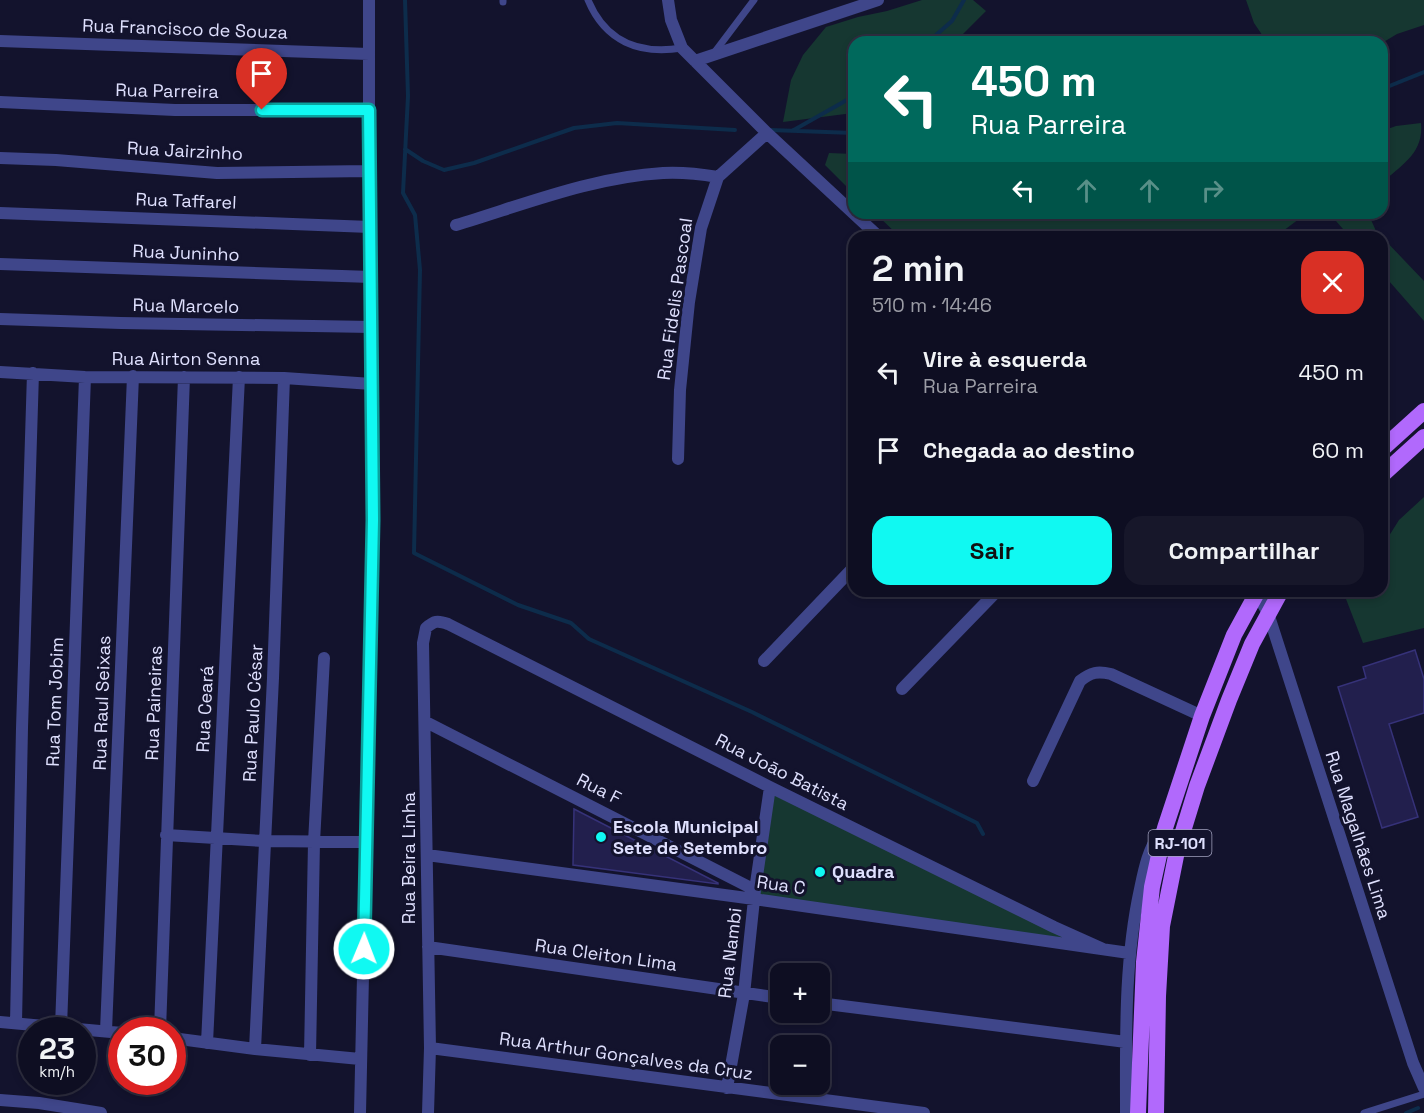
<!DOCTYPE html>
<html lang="pt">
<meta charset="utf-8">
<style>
body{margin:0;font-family:"Space Grotesk",sans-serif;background:#17172a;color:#f1f3f6;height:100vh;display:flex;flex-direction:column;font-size:22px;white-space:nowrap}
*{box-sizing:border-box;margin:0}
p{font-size:20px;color:#9b9ca5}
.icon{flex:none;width:33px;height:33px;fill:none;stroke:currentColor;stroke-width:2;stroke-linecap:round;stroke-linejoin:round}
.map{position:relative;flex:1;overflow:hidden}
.drawer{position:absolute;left:848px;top:231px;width:540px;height:366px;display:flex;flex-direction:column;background:#0e0e22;border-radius:18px;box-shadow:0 3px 9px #0003,0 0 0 2px #2e2e40}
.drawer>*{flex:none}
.top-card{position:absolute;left:848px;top:36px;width:540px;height:183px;border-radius:18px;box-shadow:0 3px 9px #0003,0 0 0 2px #2e2e40;background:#00695c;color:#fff;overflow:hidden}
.controls{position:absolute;left:770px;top:963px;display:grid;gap:12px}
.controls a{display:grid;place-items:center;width:60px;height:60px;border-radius:12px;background:#0e0e22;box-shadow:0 3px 9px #0003,0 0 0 2px #2e2e40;font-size:30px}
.speed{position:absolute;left:18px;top:1017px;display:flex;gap:12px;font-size:30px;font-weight:700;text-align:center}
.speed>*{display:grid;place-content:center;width:78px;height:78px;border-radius:50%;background:#0e0e22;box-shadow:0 3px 9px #0003,0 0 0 2px #2e2e40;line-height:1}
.speed small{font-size:15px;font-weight:400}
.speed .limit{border:9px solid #d22;background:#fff;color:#111}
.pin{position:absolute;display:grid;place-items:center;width:51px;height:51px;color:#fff;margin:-62px -26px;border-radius:50% 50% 50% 0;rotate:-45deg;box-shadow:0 0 6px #0007}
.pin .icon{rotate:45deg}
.me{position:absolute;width:66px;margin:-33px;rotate:1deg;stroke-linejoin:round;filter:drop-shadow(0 0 4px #0008)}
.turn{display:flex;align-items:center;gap:21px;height:126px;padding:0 24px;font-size:27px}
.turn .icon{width:78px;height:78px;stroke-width:2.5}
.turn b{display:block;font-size:42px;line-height:51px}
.lanes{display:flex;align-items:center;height:57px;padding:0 24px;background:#0003;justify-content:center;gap:30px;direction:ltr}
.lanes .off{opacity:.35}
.round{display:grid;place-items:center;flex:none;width:63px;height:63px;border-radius:18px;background:#17172a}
.overview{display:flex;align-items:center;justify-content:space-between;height:102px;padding:0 24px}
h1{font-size:36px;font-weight:800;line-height:45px}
.action{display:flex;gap:12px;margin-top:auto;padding:12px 24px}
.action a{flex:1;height:69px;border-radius:18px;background:#10f9f2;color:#111;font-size:24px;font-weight:800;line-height:69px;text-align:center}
.action a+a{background:#17172a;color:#f1f3f6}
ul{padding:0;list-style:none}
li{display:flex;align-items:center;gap:18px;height:78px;padding:0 24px}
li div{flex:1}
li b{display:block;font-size:22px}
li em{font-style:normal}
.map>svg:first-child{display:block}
.green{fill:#163731}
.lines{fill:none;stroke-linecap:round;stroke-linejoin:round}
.stream{stroke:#0d2c4b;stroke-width:4}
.building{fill:#221f4d;stroke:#363279;stroke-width:1.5}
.service{stroke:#3f468a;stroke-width:7}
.minor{stroke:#3f468a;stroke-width:12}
.primary{stroke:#b169fc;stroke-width:16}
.route-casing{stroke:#0aa29d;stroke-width:15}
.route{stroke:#10f9f2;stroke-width:10}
.poi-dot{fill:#10f9f2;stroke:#13132d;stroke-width:2}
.labels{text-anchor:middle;stroke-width:6;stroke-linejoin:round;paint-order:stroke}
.shield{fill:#13132d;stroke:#a2a2bf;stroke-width:1.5}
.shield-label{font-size:16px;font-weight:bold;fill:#dfe0fe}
.street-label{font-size:18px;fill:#dfe0fe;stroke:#13132d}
.poi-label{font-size:18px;font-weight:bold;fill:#dfe0fe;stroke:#13132d;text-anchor:start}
</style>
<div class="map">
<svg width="1424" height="1113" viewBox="0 0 1424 1113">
<rect width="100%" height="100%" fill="#13132d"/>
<!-- green -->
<path class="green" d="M922,0H973L986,11L955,42H854L853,113L783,122L791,80L803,55L826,27L858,17L887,11Z
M1246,0H1424V25L1397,34L1382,43L1267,42L1254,23Z
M1421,123C1424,154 1401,165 1382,183V131L1396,126Z
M829,153L853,154V193L825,165Z
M875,213H1307L1275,237H900Z
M1329,213H1368L1376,231L1381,237H1350Z
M1382,237L1424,281V321L1382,273Z
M1424,497V628L1363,643L1346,599L1352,591H1382V547L1399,520Z
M772,788L1085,946L758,897Z"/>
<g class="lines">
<!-- stream -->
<path class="stream" d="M405,0L408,96L403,193L415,215L420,270L414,553L518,605L571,623L589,639L752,712L977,823L983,834
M928,42L952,21L964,0
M1382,89L1424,72
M770,130L854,133
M792,131L854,96
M405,149L423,161L444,170L474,163L574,128L617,123L735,130
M1406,1113L1418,1108"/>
</g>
<!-- building -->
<path class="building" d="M1415,650L1424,679V713L1389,724L1418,817L1382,828L1338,687L1366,678L1363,667Z
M574,809L718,883V884L573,865Z"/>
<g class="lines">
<!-- service -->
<path class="service" d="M588,0C605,41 639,55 682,48
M503,2V0
M714,53L754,0
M1364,1113L1424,1094"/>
<!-- minor -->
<path class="minor" d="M668,0L671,20L682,48L767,133L879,237
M0,41L369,54
M695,61L878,0
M0,102L175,110H369
M0,158L56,160L217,173L369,171
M0,213L370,227
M456,225C523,205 592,177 663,173C681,172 700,174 718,177
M0,264L371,277
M0,319L121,323L372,327
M0,372L85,377L284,378L372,384
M678,459L680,390L689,302L701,228L718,177L767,133
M1255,591L1268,613L1413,1063L1424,1088
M764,661L854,567
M902,689L997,591
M426,722L755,890
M1033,781L1080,681C1091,672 1098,671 1111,674L1202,716
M166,835L264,841L367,842
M427,855L754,899L1129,953
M428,947L780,998
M819,1003L1126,1042
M0,1022L122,1033
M16,1023L22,728L33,373
M61,1027L85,377
M160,1030L184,377
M106,1031L133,376
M172,1038L255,1049L360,1059
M207,1043L239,377
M430,1048L924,1113
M255,1049L273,678L284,378
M310,1055L314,842L324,658
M727,1088L744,994L755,890L770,787
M0,1100L39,1103L101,1113
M360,1113L373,520L369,171V0
M428,1113L430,1048L423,643L426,628C434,621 437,620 448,624L770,787L1054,927L1103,949
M1126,1113C1126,1038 1124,962 1140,889C1144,870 1148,849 1160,833"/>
<!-- primary -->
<path class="primary" d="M1382,449L1424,411
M1382,475L1424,437
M1138,1113L1144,962L1152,887L1165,828L1202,716L1234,635L1258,591
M1156,1113L1158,996L1162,926L1177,851L1197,786L1229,700L1252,644L1281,591"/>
</g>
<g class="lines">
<defs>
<path id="route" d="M262,110H369L373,520L364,949"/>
</defs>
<!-- route casing -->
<use href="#route" class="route-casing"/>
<!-- route -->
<use href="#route" class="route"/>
</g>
<!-- markers -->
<g class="poi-dot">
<circle cx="601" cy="837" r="6"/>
<circle cx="820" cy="872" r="6"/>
</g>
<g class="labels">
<!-- shield labels -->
<rect class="shield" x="1148.5" y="830" width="63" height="26" rx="4.5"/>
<g class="shield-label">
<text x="1180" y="849">RJ-101</text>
</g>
<!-- street labels -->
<g class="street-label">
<text transform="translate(185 29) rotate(2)" y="6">Rua Francisco de Souza</text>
<text transform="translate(167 91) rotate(1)" y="6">Rua Parreira</text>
<text transform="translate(185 151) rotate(3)" y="6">Rua Jairzinho</text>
<text transform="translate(186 201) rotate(2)" y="6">Rua Taffarel</text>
<text transform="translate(186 253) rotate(2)" y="6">Rua Juninho</text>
<text transform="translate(675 299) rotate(-82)" y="6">Rua Fidelis Pascoal</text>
<text transform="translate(186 306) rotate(1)" y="6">Rua Marcelo</text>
<text x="186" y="365">Rua Airton Senna</text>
<text transform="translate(55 702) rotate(-88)" y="6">Rua Tom Jobim</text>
<text transform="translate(102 703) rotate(-88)" y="6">Rua Raul Seixas</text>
<text transform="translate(154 703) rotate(-88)" y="6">Rua Paineiras</text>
<text transform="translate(205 709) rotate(-87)" y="6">Rua Ceará</text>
<text transform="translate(253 713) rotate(-87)" y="6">Rua Paulo César</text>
<text transform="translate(782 772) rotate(27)" y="6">Rua Joāo Batista</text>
<text transform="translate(599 789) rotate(27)" y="6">Rua F</text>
<text transform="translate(1358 835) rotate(72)" y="6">Rua Magalhães Lima</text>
<text transform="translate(409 858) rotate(-90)" y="6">Rua Beira Linha</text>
<text transform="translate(781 885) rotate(8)" y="6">Rua C</text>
<text transform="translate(730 953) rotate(-83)" y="6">Rua Nambi</text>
<text transform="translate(606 955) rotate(8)" y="6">Rua Cleiton Lima</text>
<text transform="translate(626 1056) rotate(8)" y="6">Rua Arthur Gonçalves da Cruz</text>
</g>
<!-- poi labels -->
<g class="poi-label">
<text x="613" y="833">Escola Municipal<tspan x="613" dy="21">Sete de Setembro</tspan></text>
<text x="832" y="878">Quadra</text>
</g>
</g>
</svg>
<div class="controls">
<a>+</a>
<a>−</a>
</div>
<div class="speed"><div>23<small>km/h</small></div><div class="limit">30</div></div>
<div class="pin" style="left:262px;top:110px;background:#d93025"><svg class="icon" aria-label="arrive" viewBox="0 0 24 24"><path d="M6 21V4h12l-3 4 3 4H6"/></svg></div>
<svg class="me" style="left:364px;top:949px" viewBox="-20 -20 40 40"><circle r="17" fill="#10f9f2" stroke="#fff" stroke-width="3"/><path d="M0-11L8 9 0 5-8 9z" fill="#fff"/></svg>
<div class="top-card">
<div class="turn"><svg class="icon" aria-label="left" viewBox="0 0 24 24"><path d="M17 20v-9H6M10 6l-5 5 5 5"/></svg><div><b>450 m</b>Rua Parreira</div></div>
<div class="lanes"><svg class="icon" aria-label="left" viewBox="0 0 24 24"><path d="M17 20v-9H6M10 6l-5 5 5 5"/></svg><svg class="icon off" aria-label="ahead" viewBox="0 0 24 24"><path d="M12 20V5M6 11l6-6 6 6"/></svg><svg class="icon off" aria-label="ahead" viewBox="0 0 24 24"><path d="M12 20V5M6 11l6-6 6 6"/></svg><svg class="icon off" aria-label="right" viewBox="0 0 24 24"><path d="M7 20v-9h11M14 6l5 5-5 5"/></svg></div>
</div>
<section class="drawer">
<div class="overview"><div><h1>2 min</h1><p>510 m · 14:46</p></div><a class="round" style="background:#d93025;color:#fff"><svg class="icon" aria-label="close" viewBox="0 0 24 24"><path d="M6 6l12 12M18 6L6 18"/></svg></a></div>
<ul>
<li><svg class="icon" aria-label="left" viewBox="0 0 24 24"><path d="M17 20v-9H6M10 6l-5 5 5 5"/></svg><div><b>Vire à esquerda</b><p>Rua Parreira</p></div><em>450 m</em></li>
<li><svg class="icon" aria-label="arrive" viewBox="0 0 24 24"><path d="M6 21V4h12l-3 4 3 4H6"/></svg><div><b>Chegada ao destino</b></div><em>60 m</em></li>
</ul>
<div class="action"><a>Sair</a><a>Compartilhar</a></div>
</section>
</div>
